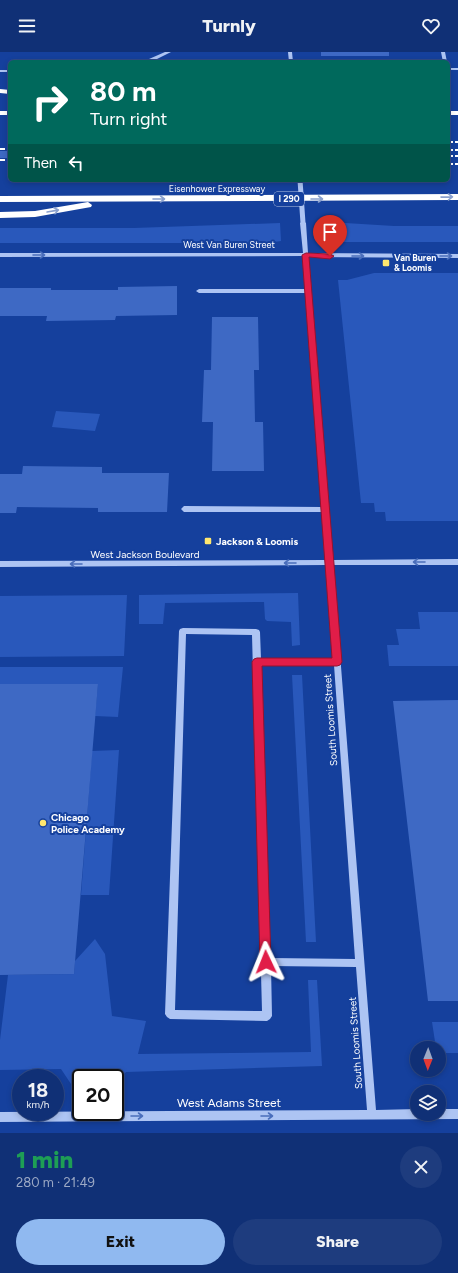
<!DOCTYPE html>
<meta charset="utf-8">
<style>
body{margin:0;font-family:Figtree,sans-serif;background:#1e3c7e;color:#f1f3f6;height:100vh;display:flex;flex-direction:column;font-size:15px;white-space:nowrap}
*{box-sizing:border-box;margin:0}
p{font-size:13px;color:#9ca9c5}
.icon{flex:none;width:22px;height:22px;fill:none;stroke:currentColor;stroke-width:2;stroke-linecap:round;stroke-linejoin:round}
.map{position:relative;height:1081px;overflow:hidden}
.panel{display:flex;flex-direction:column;background:#103076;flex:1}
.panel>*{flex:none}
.hud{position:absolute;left:8px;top:8px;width:442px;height:122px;border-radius:6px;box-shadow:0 2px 6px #0003,0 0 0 1px #304b88;background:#00695c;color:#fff;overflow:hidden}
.needle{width:26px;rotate:181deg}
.tools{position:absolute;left:410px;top:989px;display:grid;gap:8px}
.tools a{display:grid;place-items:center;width:36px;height:36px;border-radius:50%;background:#103076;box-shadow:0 2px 6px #0003,0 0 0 1px #304b88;font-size:20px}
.speed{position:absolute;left:12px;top:1017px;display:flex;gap:8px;font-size:20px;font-weight:700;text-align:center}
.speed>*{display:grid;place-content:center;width:52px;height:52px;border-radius:50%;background:#103076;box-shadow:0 2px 6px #0003,0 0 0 1px #304b88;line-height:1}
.speed small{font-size:10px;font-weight:400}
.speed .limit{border:2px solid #111;border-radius:6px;background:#fff;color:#111}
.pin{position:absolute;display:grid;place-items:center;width:34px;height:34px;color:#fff;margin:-41px -17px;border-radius:50% 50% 50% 0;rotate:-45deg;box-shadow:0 0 4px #0007}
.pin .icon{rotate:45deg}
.me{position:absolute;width:44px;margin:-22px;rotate:358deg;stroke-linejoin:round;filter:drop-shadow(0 0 3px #0008)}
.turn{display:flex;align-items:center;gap:14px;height:84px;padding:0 16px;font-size:18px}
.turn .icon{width:52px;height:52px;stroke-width:2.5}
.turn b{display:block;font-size:28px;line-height:34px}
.then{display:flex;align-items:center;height:38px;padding:0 16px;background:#0003;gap:8px;font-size:15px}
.round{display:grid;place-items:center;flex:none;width:42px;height:42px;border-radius:21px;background:#1e3c7e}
.headline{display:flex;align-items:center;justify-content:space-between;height:68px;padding:0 16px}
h1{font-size:24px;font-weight:800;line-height:30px;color:#1e9e55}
.cta{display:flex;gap:8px;margin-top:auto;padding:8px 16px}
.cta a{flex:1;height:46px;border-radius:24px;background:#90b9f0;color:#111;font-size:16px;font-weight:800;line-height:46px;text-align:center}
.cta a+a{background:#1e3c7e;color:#f1f3f6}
header{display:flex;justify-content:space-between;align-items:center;height:52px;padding:0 16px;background:#103076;font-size:18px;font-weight:800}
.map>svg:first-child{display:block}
.green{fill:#2958bb}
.building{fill:#3e69c4}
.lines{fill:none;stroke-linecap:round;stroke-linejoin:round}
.minor{fill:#adc4f3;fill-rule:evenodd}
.highway{fill:#fff;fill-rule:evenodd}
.rail{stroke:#fff;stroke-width:2;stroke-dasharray:5 2;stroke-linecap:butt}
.minor-bridge{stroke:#adc4f3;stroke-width:5}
.oneway{stroke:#8aa0ce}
.oneway2{stroke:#4a6ebb}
.route{fill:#e11d48;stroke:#92132f}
.poi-dot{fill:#ffe76f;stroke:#15409d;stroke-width:1.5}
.labels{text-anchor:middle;stroke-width:4;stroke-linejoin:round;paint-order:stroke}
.far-street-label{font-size:9px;fill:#fff;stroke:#15409d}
.shield{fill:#15409d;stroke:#b9c6e2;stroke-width:1}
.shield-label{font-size:9px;font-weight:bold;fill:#fff}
.far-poi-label{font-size:9px;font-weight:bold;fill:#fff;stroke:#15409d;text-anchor:start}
.poi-label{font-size:10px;font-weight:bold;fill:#fff;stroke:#15409d;text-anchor:start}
.street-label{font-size:10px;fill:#fff;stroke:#15409d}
.near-street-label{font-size:12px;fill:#fff;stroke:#15409d}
</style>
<header><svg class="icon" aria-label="menu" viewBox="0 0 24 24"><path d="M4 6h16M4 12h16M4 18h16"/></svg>Turnly<svg class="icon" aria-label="heart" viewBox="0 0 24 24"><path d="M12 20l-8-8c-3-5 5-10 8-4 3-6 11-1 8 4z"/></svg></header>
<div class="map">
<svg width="458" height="1081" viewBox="0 0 458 1081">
<rect width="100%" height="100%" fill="#15409d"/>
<!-- green -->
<path class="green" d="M329,170L394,174H458V190H340L331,188Z
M280,171L281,189L268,191H0V176H134Z
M374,221H458V469H386L385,460H375L374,451H361L338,228H347Z
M56,359L100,362L95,379L52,375Z
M298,541L300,593L292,594L291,570L267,569L265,567L264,550L165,551L163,572H139V543Z
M127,543L124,604L0,605V544Z
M418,560H458V614H389L387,593H399L396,577H420Z
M0,615H123L118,665L95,664L98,632H0Z
M292,623H302L316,890H306Z
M119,698L109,843H81L92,699Z
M95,887L105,902L112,964L146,969L138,1002L311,1000L308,928H317L322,1014L126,1020L115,1033V1026H81V1044H79L61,1017L0,1018V988L8,923L74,922L75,909Z
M432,970H458V1001H439V996H436Z"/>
<!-- building -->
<path class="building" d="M321,0H389V4H321Z
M0,99H10V106H0Z
M177,234V263L116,264L115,268L46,269L47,264H0V236H51V238H118V235Z
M212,265H258L259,318H254L255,370H263L264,419H212L213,370H202L204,318H211Z
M23,414L102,415V421H169L167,460H98V456L17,455L16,461H0V422H22Z
M0,632H98L74,922L0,923Z
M458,648V949H428L393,649Z"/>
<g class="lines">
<!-- minor -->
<path class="minor" d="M165,0H171L153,9V10H149V7Z
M288,0H292L293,10H289Z
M441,0H445L447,10H443Z
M448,16H458V18H448Z
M0,18H10V20H0Z
M303,169L306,171L308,201L458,202V206L308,205L332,508L458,507V513H333L376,1058L417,1057V1062H439V1057H458V1067L0,1070V1060L367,1058L356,915L271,914L272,964L270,967L267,969L170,967L167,965L165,962L179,579L180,577L183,576L256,577L259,578L260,580L261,607H333L326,513L0,515V509L326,508L322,460H184L181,457L184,454L322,455L306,241H199L196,239L199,237H305L303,204L0,205V201H303L300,171ZM186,582L252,583L262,959L175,958ZM261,613H334L355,907L270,906Z"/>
<!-- highway -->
<path class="highway" d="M0,37L10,38V42L0,41Z
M0,59H10V63H0Z
M448,59H458V63H448Z
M458,142V148L0,150V144Z
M88,150L92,153L91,155L35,165L0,166V160L35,159Z"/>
<!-- rail -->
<path class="rail" d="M448,90H458
M0,97H10
M448,98H458
M448,104H458
M0,108H10
M448,112H458"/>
<!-- minor-bridge -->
<path class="minor-bridge" d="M300,128L303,171"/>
</g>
<!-- one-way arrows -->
<defs><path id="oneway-shaft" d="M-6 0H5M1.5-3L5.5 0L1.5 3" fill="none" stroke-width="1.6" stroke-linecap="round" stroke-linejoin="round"/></defs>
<g class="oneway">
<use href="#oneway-shaft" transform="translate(447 145) rotate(-1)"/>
<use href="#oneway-shaft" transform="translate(159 147)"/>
<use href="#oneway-shaft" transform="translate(317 147)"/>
<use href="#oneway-shaft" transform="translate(53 159) rotate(-10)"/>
</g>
<g class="oneway2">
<use href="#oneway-shaft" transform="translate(39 203)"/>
<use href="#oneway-shaft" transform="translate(358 204)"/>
<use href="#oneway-shaft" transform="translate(446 204)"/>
<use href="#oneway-shaft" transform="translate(419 510) rotate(180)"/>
<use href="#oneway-shaft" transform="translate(290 511) rotate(180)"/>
<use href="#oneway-shaft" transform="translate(76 512) rotate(180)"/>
<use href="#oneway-shaft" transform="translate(137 1064)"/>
<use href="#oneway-shaft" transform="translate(267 1064)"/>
</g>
<!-- route -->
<path class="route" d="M306,201L330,202L334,204L330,207L309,205L342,610L340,613L337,614H262L271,910L270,914L266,915L262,914L260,910L252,610L254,607L257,606H332L302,203Z"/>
<!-- markers -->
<g class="poi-dot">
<rect x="382" y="207" width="8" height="8" rx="2"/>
<rect x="204" y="485" width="8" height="8" rx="2"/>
<circle cx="43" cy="771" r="4"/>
</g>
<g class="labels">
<!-- far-street labels -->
<g class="far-street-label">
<text x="217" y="140">Eisenhower Expressway</text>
<text x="229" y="196">West Van Buren Street</text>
</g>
<!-- shield labels -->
<rect class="shield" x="274" y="140" width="30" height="14" rx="3"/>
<g class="shield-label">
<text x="289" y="150">I 290</text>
</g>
<!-- far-poi labels -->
<g class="far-poi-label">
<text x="394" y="209">Van Buren<tspan x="394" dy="10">&amp; Loomis</tspan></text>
</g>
<!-- poi labels -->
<g class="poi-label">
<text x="216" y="493">Jackson &amp; Loomis</text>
<text x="51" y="769">Chicago<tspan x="51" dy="12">Police Academy</tspan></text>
</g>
<!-- street labels -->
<g class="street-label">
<text x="145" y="506">West Jackson Boulevard</text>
<text transform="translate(330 668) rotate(-94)" y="4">South Loomis Street</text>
<text transform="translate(355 991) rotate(-94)" y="4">South Loomis Street</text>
</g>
<!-- near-street labels -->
<g class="near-street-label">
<text x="229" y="1055">West Adams Street</text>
</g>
</g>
</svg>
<div class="tools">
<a><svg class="needle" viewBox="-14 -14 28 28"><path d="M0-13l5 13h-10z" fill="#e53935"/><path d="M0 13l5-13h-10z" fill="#9ca9c5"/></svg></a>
<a><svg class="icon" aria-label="layers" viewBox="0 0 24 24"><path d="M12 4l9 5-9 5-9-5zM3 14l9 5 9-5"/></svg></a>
</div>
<div class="speed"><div>18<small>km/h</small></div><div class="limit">20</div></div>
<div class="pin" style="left:330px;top:204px;background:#d93025"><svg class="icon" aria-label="arrive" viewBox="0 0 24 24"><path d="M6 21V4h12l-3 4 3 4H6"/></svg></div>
<svg class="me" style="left:266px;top:910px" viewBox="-20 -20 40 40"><path d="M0-17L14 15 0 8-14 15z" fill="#e11d48" stroke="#fff" stroke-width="4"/></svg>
<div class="hud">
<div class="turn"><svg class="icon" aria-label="right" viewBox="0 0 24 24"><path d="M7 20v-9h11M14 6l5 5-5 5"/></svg><div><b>80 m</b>Turn right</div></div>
<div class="then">Then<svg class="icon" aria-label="left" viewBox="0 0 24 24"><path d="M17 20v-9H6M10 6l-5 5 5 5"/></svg></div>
</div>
</div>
<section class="panel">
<div class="headline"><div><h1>1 min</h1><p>280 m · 21:49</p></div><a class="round"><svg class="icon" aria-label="close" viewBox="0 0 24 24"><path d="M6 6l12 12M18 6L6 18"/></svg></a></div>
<div class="cta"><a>Exit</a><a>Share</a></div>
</section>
